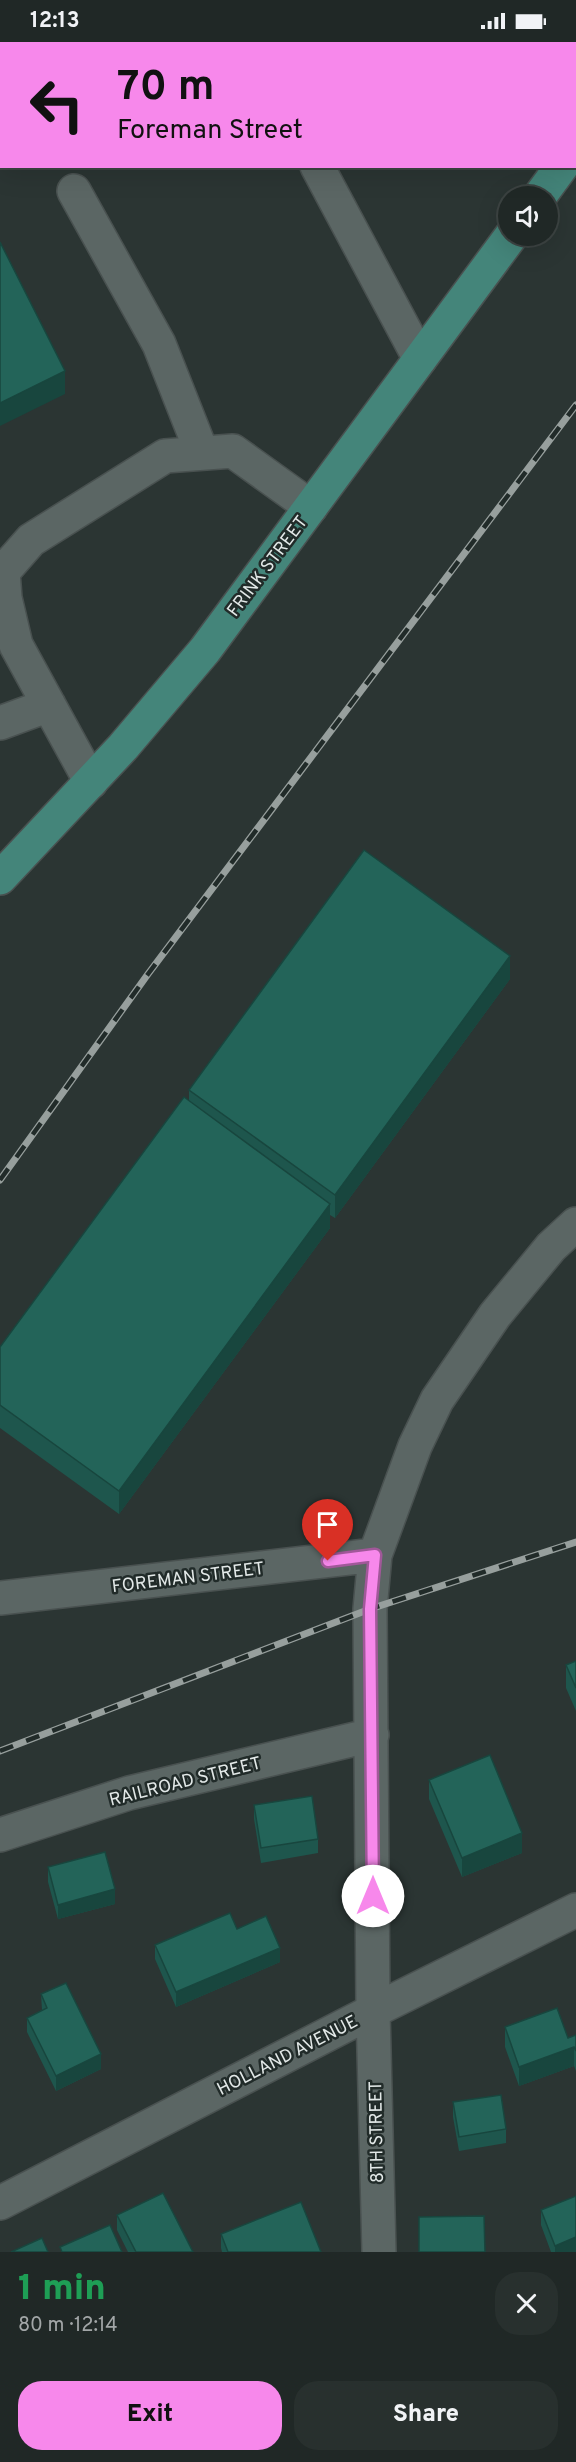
<!DOCTYPE html>
<meta charset="utf-8">
<style>
body{margin:0;font-family:Overpass,sans-serif;background:#28302e;color:#f1f3f6;height:100vh;display:flex;flex-direction:column;font-size:22px;white-space:nowrap}
*{box-sizing:border-box;margin:0}
p{font-size:20px;color:#a2a6a7}
.icon{flex:none;width:33px;height:33px;fill:none;stroke:currentColor;stroke-width:2;stroke-linecap:round;stroke-linejoin:round}
.map{position:relative;height:2210px;overflow:hidden}
.sheet{display:flex;flex-direction:column;background:#202826;flex:1}
.sheet>*{flex:none}
.top-card{position:absolute;left:0px;top:0px;width:576px;height:126px;box-shadow:0 6px 24px #0002,0 0 0 2px #3d4443;background:#f788eb;color:#111;overflow:hidden}
.buttons{position:absolute;left:498px;top:144px;display:grid;gap:12px}
.buttons a{display:grid;place-items:center;width:60px;height:60px;border-radius:50%;background:#202826;box-shadow:0 6px 24px #0002,0 0 0 2px #3d4443;font-size:30px}
.pin{position:absolute;display:grid;place-items:center;width:51px;height:51px;color:#fff;margin:-62px -26px;border-radius:50% 50% 50% 0;rotate:-45deg;box-shadow:0 0 6px #0007}
.pin .icon{rotate:45deg}
.me{position:absolute;width:66px;margin:-33px;rotate:0deg;stroke-linejoin:round;filter:drop-shadow(0 0 4px #0008)}
.turn{display:flex;align-items:center;gap:21px;height:126px;padding:0 18px;font-size:27px}
.turn .icon{width:78px;height:78px;stroke-width:2.5}
.turn b{display:block;font-size:42px;line-height:51px}
.round{display:grid;place-items:center;flex:none;width:63px;height:63px;border-radius:24px;background:#28302e}
.headline{display:flex;align-items:center;justify-content:space-between;height:102px;padding:0 18px}
h1{font-size:36px;font-weight:800;line-height:45px;color:#1e9e55}
.primary-button{display:flex;gap:12px;margin-top:auto;padding:12px 18px}
.primary-button a{flex:1;height:69px;border-radius:24px;background:#f788eb;color:#111;font-size:24px;font-weight:800;line-height:69px;text-align:center}
.primary-button a+a{background:#28302e;color:#f1f3f6}
.status{display:flex;justify-content:space-between;align-items:center;height:42px;padding:0 30px;background:#202826;direction:ltr}
.status svg{height:16px;fill:currentColor}
.map>svg:first-child{display:block}
.lines{fill:none;stroke-linecap:round;stroke-linejoin:round}
.minor-casing{stroke:#495150;stroke-width:36}
.major-casing{stroke:#495150;stroke-width:36}
.minor{stroke:#5b6664;stroke-width:33}
.major{stroke:#44857a;stroke-width:33}
.rail-casing{stroke:#979f9d;stroke-width:7}
.rail{stroke:#212b29;stroke-width:4.5;stroke-dasharray:14;stroke-linecap:butt}
.wall{fill:#1e564d}
.shaded-wall{fill:#18463e}
.building{fill:#236459;stroke:#18463e;stroke-width:1.5}
.route-casing{stroke:#a15899;stroke-width:15}
.route{stroke:#f788eb;stroke-width:10}
.labels{text-anchor:middle;stroke-width:5;stroke-linejoin:round;paint-order:stroke}
.street-label{font-size:18px;fill:#e3e9e8;stroke:#212b29}
</style>
<div class="status"><b>12:13</b><svg viewBox="0 0 49 12"><path d="M0 12V9h3v3zM5 12V6h3v6zM10 12V3h3v9zM15 12V0h3v12zM26 1h20v11H26zM47 4h2v5h-2z"/></svg></div>
<div class="map">
<svg width="576" height="2210" viewBox="0 0 576 2210">
<rect width="100%" height="100%" fill="#2b3533"/>
<g class="lines">
<defs>
<path id="minor" d="M248,0L249,2
M490,0L491,2
M317,124L420,317
M74,149L159,302L202,411
M0,681L49,663
M91,740L16,603L5,556L3,530L31,498L165,414L233,409L311,465
M0,1556L375,1513
M0,1793L129,1751L372,1693
M0,2161L373,1969L576,1868
M379,2210L373,1969L370,1567L375,1513L415,1404L437,1358L495,1273L551,1205L576,1182"/>
<path id="major" d="M540,154L562,124
M0,836L123,705L205,608L511,194"/>
</defs>
<!-- minor casing -->
<use href="#minor" class="minor-casing"/>
<!-- major casing -->
<use href="#major" class="major-casing"/>
<!-- minor -->
<use href="#minor" class="minor"/>
<!-- major -->
<use href="#major" class="major"/>
<defs>
<path id="rail" d="M0,1138L148,932L576,363
M0,1709L370,1567L576,1500"/>
</defs>
<!-- rail casing -->
<use href="#rail" class="rail-casing"/>
<!-- rail -->
<use href="#rail" class="rail"/>
</g>
<!-- wall -->
<path class="wall" d="M510,937L335,1176L330,1173V1186L119,1472L0,1386V1305L189,1059V1048Z
M576,1619V1669L566,1646V1623Z
M429,1738L522,1811L462,1835L429,1757Z
M254,1763L318,1797V1811L261,1821L254,1777Z
M48,1825L115,1862L58,1877L48,1840Z
M237,1887L280,1920L176,1965L155,1917V1903Z
M41,1952L101,2027L56,2049L27,1990V1976L42,1968Z
M505,1985L568,1996L576,1993V2029L574,2024L519,2044L505,2005Z
M453,2060L506,2087V2101L459,2109L453,2075Z
M541,2168L576,2210H551L541,2183Z
M117,2173L193,2210H128L117,2188Z
M221,2192L321,2210H222L221,2206Z"/>
<!-- shaded-wall -->
<path class="shaded-wall" d="M65,329V352L0,384V361Z
M510,914V937L335,1176V1153Z
M330,1162V1186L119,1472V1449Z
M522,1791V1811L462,1835V1816Z
M115,1847V1862L58,1877V1863Z
M280,1906V1920L176,1965V1950Z
M574,2005V2024L519,2044V2025Z
M101,2012V2027L56,2049V2034Z
M576,2195V2210H555V2204Z"/>
<!-- building -->
<path class="building" d="M0,200L65,329L0,361Z
M364,808L510,914L335,1153L189,1048Z
M184,1055L330,1162L119,1449L0,1363V1305Z
M576,1619V1646L566,1623Z
M490,1713L522,1791L462,1816L429,1738Z
M312,1754L318,1797L261,1806L254,1763Z
M105,1810L115,1847L58,1863L48,1825Z
M230,1871L237,1887L266,1874L280,1906L176,1950L155,1903Z
M66,1941L101,2012L56,2034L27,1976L47,1966L41,1952Z
M557,1966L568,1996L576,1993V2009L574,2005L519,2025L505,1985Z
M501,2053L506,2087L459,2095L453,2060Z
M163,2151L193,2210H136L117,2173Z
M576,2154V2195L555,2204L541,2168Z
M301,2160L321,2210H228L221,2192Z
M484,2174L485,2210H419V2175Z
M110,2183L122,2210H62L60,2205Z
M42,2196L48,2210H11Z"/>
<g class="lines">
<defs>
<path id="route" d="M328,1519L375,1513L370,1567L373,1854"/>
</defs>
<!-- route casing -->
<use href="#route" class="route-casing"/>
<!-- route -->
<use href="#route" class="route"/>
</g>
<g class="labels">
<!-- street labels -->
<g class="street-label">
<text transform="translate(267 524) rotate(-53)" y="6">FRINK STREET</text>
<text transform="translate(188 1535) rotate(-7)" y="6">FOREMAN STREET</text>
<text transform="translate(185 1739) rotate(-14)" y="6">RAILROAD STREET</text>
<text transform="translate(287 2013) rotate(-27)" y="6">HOLLAND AVENUE</text>
<text transform="translate(376 2090) rotate(-91)" y="6">8TH STREET</text>
</g>
</g>
</svg>
<div class="buttons">
<a><svg class="icon" aria-label="sound" viewBox="0 0 24 24"><path d="M4 9h4l5-4v14l-5-4H4zM17 9q2 3 0 6"/></svg></a>
</div>
<div class="pin" style="left:328px;top:1519px;background:#d93025"><svg class="icon" aria-label="arrive" viewBox="0 0 24 24"><path d="M6 21V4h12l-3 4 3 4H6"/></svg></div>
<svg class="me" style="left:373px;top:1854px" viewBox="-20 -20 40 40"><circle r="19" fill="#fff"/><path d="M0-13L10 11 0 6-10 11z" fill="#f788eb"/></svg>
<div class="top-card">
<div class="turn"><svg class="icon" aria-label="left" viewBox="0 0 24 24"><path d="M17 20v-9H6M10 6l-5 5 5 5"/></svg><div><b>70 m</b>Foreman Street</div></div>
</div>
</div>
<section class="sheet">
<div class="headline"><div><h1>1 min</h1><p>80 m · 12:14</p></div><a class="round"><svg class="icon" aria-label="close" viewBox="0 0 24 24"><path d="M6 6l12 12M18 6L6 18"/></svg></a></div>
<div class="primary-button"><a>Exit</a><a>Share</a></div>
</section>
